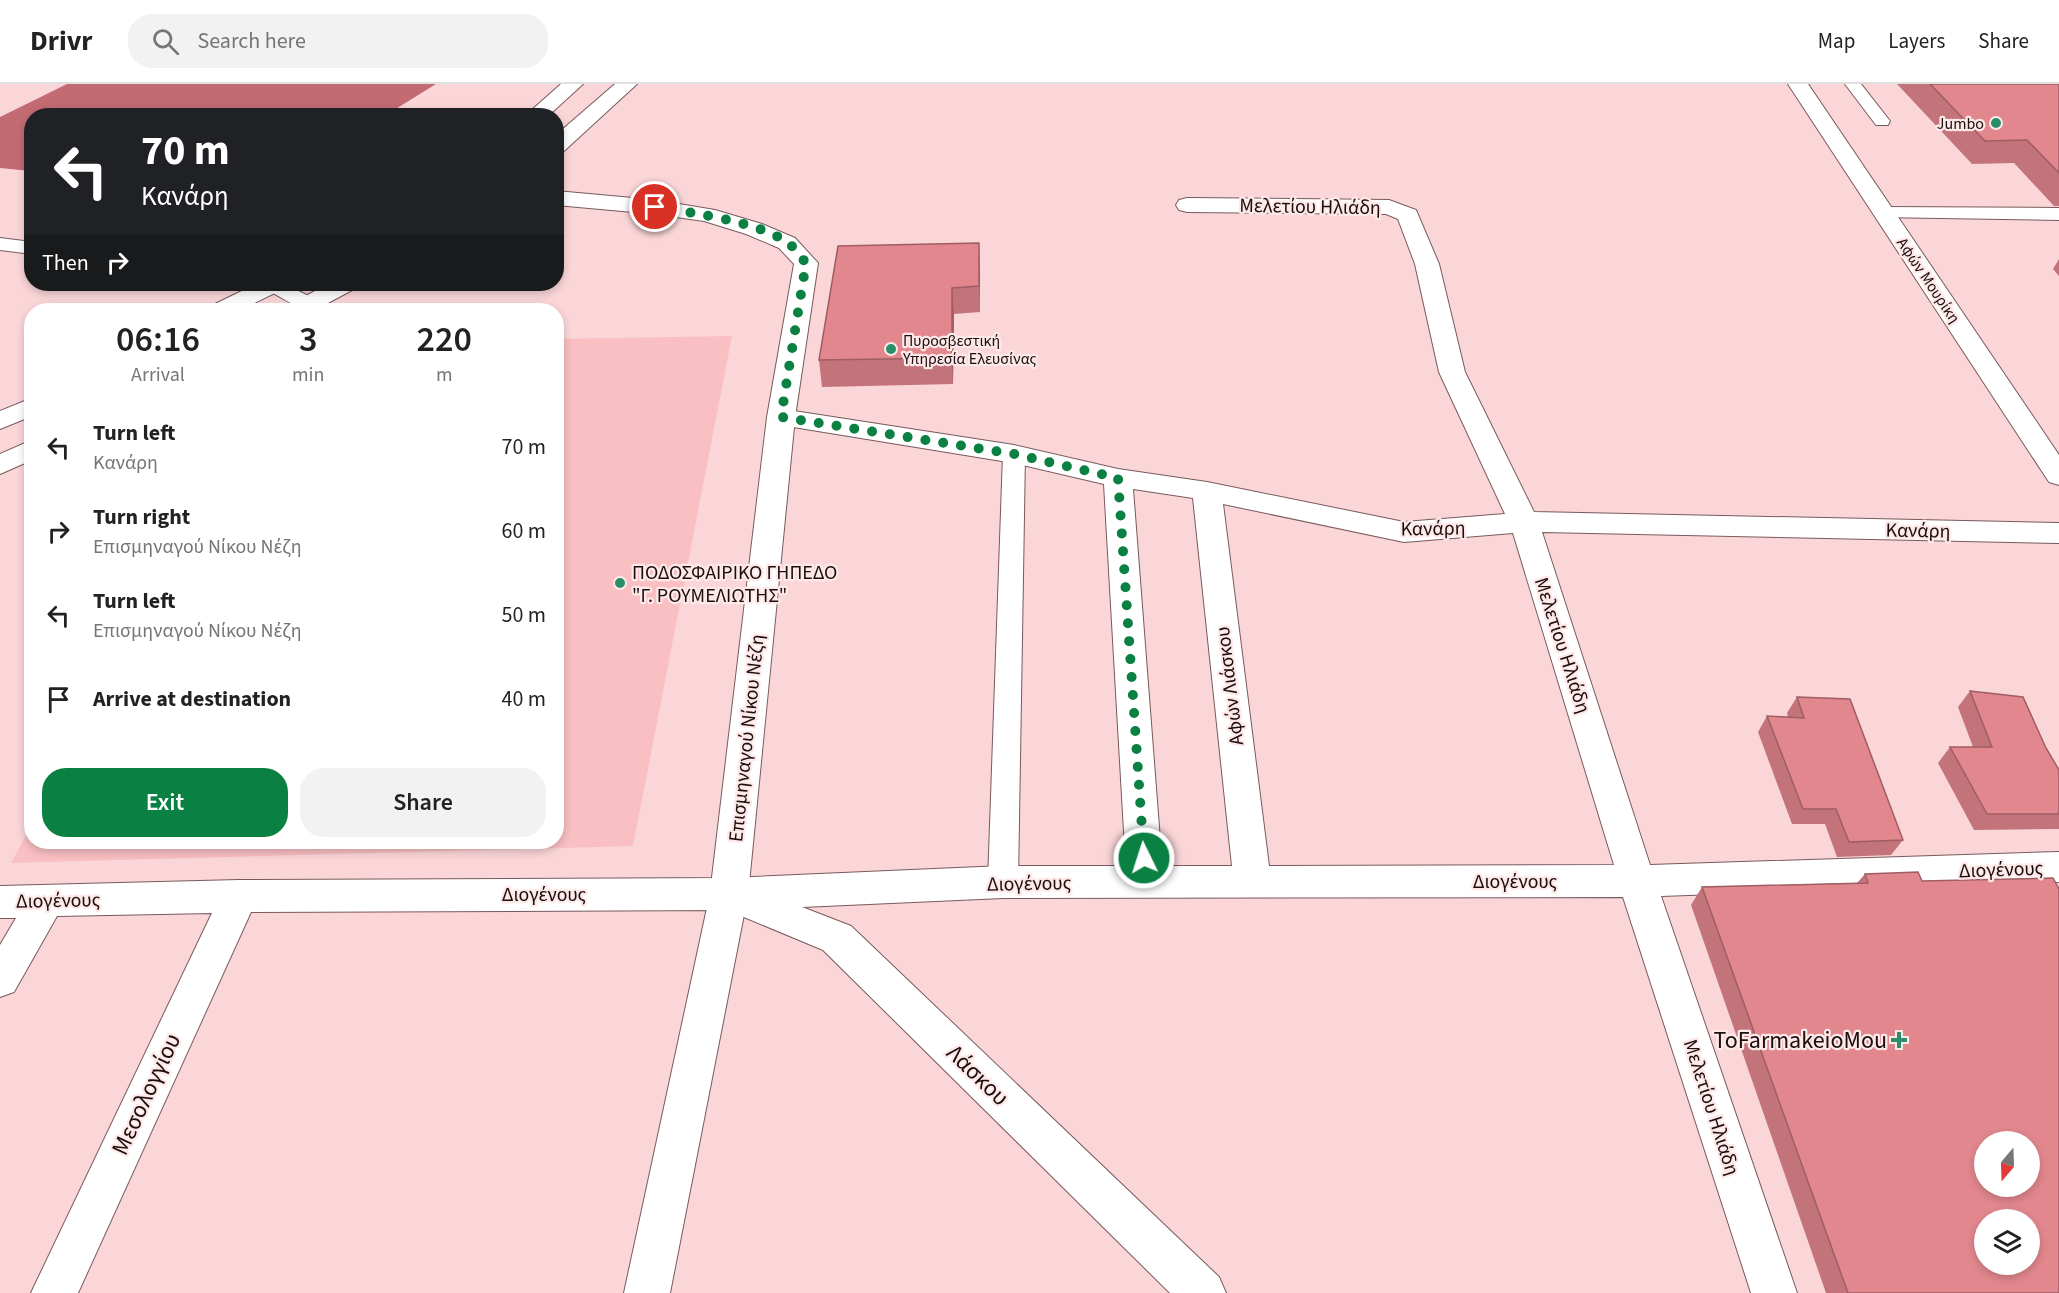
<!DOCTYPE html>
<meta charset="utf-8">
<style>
body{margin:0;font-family:"Source Sans 3",sans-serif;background:#f2f2f2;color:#222;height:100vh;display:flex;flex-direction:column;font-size:22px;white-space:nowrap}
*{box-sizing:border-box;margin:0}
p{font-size:20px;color:#767676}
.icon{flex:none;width:33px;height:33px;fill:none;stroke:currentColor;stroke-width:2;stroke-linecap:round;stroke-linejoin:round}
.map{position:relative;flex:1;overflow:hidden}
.sheet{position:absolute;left:24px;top:219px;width:540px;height:546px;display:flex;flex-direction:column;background:#fff;border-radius:24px;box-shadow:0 3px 9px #0003}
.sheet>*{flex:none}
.hud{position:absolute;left:24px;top:24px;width:540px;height:183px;border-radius:24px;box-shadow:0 3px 9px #0003;background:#202124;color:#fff;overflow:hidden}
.needle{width:39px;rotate:199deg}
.buttons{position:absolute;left:1974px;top:1047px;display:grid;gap:12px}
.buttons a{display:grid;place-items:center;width:66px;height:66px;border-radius:50%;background:#fff;box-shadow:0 3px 9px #0003;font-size:30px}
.pin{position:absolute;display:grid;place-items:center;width:51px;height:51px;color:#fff;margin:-26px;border:3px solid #fff;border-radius:50%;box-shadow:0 2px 6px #0007}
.me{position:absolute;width:66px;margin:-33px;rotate:356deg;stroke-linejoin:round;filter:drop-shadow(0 0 4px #0008)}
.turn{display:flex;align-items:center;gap:21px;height:126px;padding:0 18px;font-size:27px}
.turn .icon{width:78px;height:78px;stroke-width:2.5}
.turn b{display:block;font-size:42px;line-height:51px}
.then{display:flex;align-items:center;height:57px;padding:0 18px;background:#0003;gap:12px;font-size:22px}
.eta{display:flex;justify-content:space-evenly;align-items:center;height:102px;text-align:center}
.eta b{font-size:36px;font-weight:600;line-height:42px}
.cta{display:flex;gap:12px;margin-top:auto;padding:12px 18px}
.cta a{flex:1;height:69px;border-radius:24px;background:#0b8043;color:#fff;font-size:24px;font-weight:600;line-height:69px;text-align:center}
.cta a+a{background:#f2f2f2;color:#222}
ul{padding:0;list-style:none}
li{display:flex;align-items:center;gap:18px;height:84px;padding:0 18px}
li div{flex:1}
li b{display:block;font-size:22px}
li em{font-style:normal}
header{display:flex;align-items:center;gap:36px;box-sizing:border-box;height:84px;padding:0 30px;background:#fff;border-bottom:2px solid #e0e0e0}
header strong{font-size:28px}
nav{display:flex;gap:33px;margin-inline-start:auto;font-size:21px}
.search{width:420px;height:54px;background:#f2f2f2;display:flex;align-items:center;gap:15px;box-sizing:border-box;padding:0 21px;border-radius:24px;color:#767676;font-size:22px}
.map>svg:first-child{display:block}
.green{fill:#f9bfc2}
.water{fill:#c36b73}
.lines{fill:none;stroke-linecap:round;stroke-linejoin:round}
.service-casing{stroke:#795a5c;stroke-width:2}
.minor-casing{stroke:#795a5c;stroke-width:2}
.tertiary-casing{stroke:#795a5c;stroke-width:2}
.service{fill:#fff;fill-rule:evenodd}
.minor{fill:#fff;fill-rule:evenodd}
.tertiary{fill:#fff;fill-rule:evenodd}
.wall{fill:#c2747a}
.shaded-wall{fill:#9e5e63}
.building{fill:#e2878e;stroke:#9e5e63;stroke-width:1.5;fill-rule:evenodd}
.route{stroke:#0b8043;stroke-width:10;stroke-dasharray:0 18}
.poi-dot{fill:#298f6b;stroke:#fee8e8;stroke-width:2}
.labels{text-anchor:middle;stroke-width:4.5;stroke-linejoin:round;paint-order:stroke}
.far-poi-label{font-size:16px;fill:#1a0e0f;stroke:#fee8e8;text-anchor:end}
.far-street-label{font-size:16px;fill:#1a0e0f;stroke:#fee8e8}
.street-label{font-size:20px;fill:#1a0e0f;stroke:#fee8e8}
.poi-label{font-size:20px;fill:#1a0e0f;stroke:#fee8e8;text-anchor:start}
.near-poi-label{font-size:24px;fill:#1a0e0f;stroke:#fee8e8;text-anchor:end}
.near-street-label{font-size:24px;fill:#1a0e0f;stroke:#fee8e8}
</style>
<header>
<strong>Drivr</strong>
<div class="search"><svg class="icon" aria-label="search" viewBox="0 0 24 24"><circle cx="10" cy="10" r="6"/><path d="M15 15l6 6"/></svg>Search here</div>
<nav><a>Map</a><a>Layers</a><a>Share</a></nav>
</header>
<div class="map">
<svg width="2059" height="1209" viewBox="0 0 2059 1209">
<rect width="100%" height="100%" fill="#fbd6d8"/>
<!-- green -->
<path class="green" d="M732,252L633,762L11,779L31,742L32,758H556L557,255Z"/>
<!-- water -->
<path class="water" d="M67,0H436L386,31L32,32L31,87L0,84V33Z"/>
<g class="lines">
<defs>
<path id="service" d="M1845,0H1861L1890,37L1888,41H1876Z
M1884,123L2059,124V136L1877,133L1875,129L1877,125Z
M0,154L32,158V170L0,166Z
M251,200H284L317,216L320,220L317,224C299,229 284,213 268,207C264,206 259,205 254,204Z
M1014,363L1022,365L1025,370L1018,798L1014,807L1003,811L992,807L988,798L1003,370L1006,365Z"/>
<path id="minor" d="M1187,114L1389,116L1416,126L1439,180L1465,288L1534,428L2059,439V459L1542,448L1650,781L2059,768V798L1661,812L1797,1209H1751L1623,813L1003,814L802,823L851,842L1219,1193L1226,1209H1170L823,866L727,826L251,828L78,1209H31L212,829L57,832L14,908L0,913V861L16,834H0V802L239,796L729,794L1003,782H1126L1104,400L1014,379L781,341L771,339L767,333L771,327L781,325L1014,361L1118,385L1207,398L1404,438L1505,430L1439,288L1415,180L1398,135L1386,130L1187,128L1179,126L1176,121L1179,116ZM1133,405L1193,414L1232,782H1162ZM1223,420L1404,458L1513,449L1614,781L1269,782Z"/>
<path id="tertiary" d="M561,0H583L548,32H525Z
M615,0H637L564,67L556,68V51Z
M1788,0H1808L2059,371V401L2049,398Z
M556,107L655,116L715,126L762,140L795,154L818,179L795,333L748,810L670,1209H624L710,810L767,333L794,180L779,164L746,150L704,137L655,130L556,121Z
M256,200H286L283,205L240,226H210L213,221Z
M328,200H357L354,205L315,226H286L289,221Z
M32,314V332L0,345V327Z
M32,356V376L0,390V370Z"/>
</defs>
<!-- service casing -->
<use href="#service" class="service-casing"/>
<!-- minor casing -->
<use href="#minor" class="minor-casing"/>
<!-- tertiary casing -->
<use href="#tertiary" class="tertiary-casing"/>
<!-- service -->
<use href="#service" class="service"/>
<!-- minor -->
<use href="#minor" class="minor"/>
<!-- tertiary -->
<use href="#tertiary" class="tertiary"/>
</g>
<!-- wall -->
<path class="wall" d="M1897,0H2059V122H2054L2014,79L1972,80Z
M979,159L980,228L954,230L953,300L822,303L819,276Z
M2059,175V192L2053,185Z
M1970,607L2046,664L2059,686V745L1974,746L1938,679L1950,663H1973L1958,623Z
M1797,613L1903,756L1891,771L1837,773L1825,740H1792L1758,648L1767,632L1788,633L1787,629Z
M1865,790L2059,1209H1826L1691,821L1702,803L1857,799Z"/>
<!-- shaded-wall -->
<path class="shaded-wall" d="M979,159L980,184V228L979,202Z
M952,204L954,230L953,300L952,274Z"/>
<!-- building -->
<path class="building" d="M1930,0H2059V89L2027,56L1985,57Z
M979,159V202L952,204V274L819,276L838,162Z
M1970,607L2023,613L2046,664L2059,686V730H1987L1950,663H1992Z
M1797,613L1850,615L1903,756L1849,758L1836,725H1803L1767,632L1804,634Z
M1918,788L1922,797L2053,794L2059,805V1209H1848L1702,803L1868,799L1865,790ZM1984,1058H2030V1102H1984ZM1984,1136H2030V1180H1984Z"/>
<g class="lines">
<!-- route -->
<path class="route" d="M655,123C693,129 755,137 787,158C794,163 800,172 806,179L781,333L1014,370L1118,394L1144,774"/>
</g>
<!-- markers -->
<g class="poi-dot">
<circle cx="1996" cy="39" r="6"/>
<circle cx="891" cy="265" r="6"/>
<circle cx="620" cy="499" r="6"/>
<path d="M1896 947h6v6h6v6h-6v6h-6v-6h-6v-6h6z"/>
</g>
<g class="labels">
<!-- far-poi labels -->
<g class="far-poi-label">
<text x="1984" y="45">Jumbo</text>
<text x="903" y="262" text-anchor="start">Πυροσβεστική<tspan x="903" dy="18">Υπηρεσία Ελευσίνας</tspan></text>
</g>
<!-- far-street labels -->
<g class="far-street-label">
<text transform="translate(1929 196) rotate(56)" y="6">Αφών Μουρίκη</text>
</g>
<!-- street labels -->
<g class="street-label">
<text transform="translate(1310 122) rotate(1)" y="7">Μελετίου Ηλιάδη</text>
<text transform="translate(1433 444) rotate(-1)" y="7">Κανάρη</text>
<text transform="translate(1918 446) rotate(1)" y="7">Κανάρη</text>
<text transform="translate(1563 561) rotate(72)" y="7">Μελετίου Ηλιάδη</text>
<text transform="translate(1229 602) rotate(-97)" y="7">Αφών Λιάσκου</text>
<text transform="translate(746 654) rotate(-84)" y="7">Επισμηναγού Νίκου Νέζη</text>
<text transform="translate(2001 785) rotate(-2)" y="7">Διογένους</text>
<text x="1515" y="804">Διογένους</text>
<text transform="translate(1029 799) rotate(-1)" y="7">Διογένους</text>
<text x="544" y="817">Διογένους</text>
<text transform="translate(58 816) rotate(-1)" y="7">Διογένους</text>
<text transform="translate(1712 1023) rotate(72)" y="7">Μελετίου Ηλιάδη</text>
</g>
<!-- poi labels -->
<g class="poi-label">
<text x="632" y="495">ΠΟΔΟΣΦΑΙΡΙΚΟ ΓΗΠΕΔΟ<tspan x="632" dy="23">"Γ. ΡΟΥΜΕΛΙΩΤΗΣ"</tspan></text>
</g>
<!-- near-poi labels -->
<g class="near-poi-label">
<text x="1887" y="964">ToFarmakeioMou</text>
</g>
<!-- near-street labels -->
<g class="near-street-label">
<text transform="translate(978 991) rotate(44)" y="8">Λάσκου</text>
<text transform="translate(146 1010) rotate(-65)" y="8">Μεσολογγίου</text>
</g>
</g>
</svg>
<div class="buttons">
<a><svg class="needle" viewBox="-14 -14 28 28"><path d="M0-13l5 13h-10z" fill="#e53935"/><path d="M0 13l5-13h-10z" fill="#767676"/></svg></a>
<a><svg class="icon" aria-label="layers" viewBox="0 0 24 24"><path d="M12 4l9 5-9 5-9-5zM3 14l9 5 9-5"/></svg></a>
</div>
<div class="pin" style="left:655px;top:123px;background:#d93025"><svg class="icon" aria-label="arrive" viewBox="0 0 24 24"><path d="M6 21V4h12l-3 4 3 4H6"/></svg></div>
<svg class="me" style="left:1144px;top:774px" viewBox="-20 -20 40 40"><circle r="17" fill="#0b8043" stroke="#fff" stroke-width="3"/><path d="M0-11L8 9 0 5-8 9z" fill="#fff"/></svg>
<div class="hud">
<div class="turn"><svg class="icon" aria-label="left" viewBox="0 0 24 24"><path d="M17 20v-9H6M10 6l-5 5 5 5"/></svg><div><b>70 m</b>Κανάρη</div></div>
<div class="then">Then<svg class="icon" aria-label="right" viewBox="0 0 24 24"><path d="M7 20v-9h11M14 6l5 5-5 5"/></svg></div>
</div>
<section class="sheet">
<div class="eta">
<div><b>06:16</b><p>Arrival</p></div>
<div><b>3</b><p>min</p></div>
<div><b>220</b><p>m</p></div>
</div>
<ul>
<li><svg class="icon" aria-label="left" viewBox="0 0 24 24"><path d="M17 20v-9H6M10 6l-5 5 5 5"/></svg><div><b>Turn left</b><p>Κανάρη</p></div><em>70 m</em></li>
<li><svg class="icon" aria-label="right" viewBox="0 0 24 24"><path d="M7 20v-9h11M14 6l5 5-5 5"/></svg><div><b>Turn right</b><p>Επισμηναγού Νίκου Νέζη</p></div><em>60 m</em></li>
<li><svg class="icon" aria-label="left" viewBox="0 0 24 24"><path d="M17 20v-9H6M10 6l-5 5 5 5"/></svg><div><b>Turn left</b><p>Επισμηναγού Νίκου Νέζη</p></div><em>50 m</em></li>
<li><svg class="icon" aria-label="arrive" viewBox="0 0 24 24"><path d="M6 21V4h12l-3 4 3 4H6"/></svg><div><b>Arrive at destination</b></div><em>40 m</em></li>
</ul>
<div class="cta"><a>Exit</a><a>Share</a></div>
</section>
</div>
